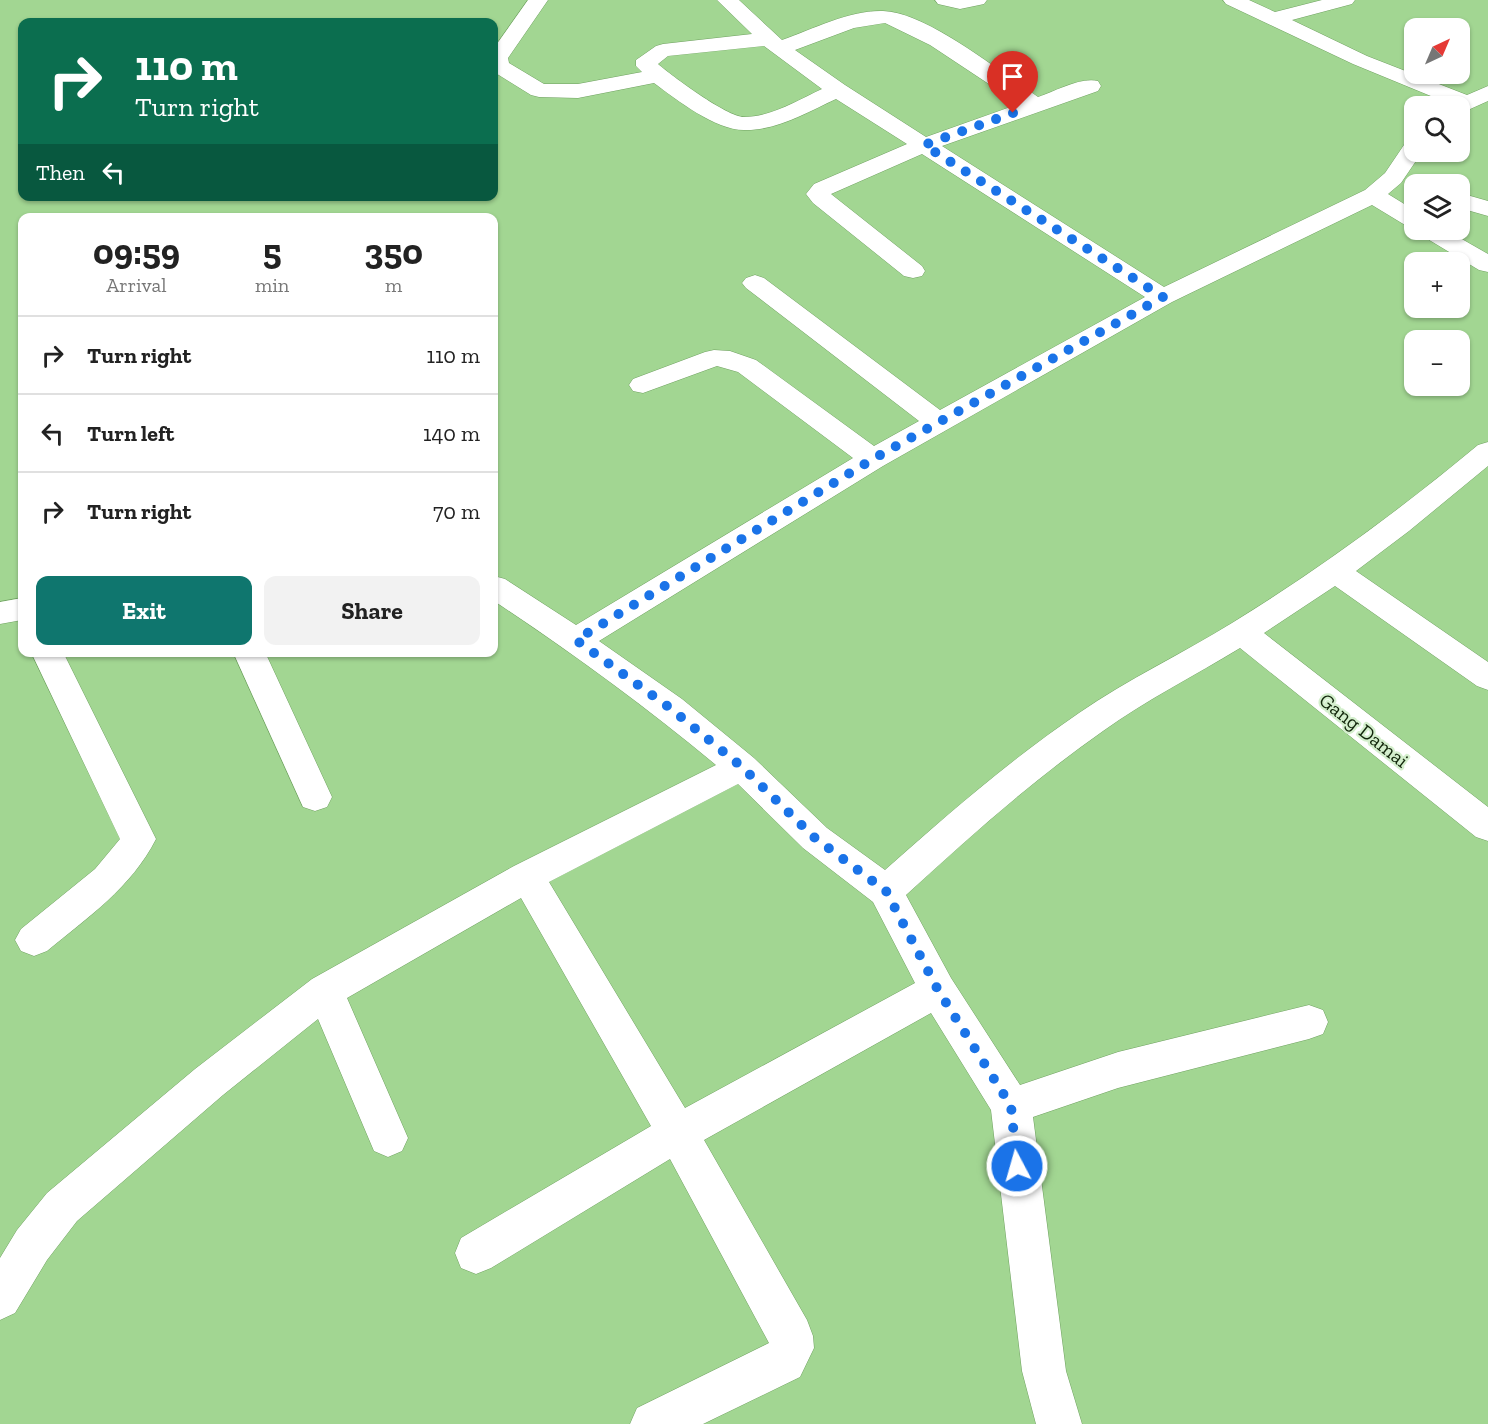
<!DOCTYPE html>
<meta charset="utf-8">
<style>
body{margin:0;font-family:"Zilla Slab",serif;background:#f2f2f2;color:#222;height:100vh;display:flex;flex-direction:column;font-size:22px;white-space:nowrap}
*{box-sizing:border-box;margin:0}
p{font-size:20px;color:#767676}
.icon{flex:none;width:33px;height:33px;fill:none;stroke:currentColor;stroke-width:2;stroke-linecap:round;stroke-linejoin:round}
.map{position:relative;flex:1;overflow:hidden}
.side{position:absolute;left:18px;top:213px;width:480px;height:444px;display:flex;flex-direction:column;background:#fff;border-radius:12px;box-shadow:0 2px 4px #0004}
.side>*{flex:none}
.hud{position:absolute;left:18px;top:18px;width:480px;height:183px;border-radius:12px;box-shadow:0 2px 4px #0004;background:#0b6e4f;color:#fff;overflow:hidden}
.needle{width:39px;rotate:44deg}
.fabs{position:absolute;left:1404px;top:18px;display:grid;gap:12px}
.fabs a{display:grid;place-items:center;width:66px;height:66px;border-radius:12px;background:#fff;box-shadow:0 2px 4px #0004;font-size:30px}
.pin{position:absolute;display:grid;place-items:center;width:51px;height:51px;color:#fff;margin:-62px -26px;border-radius:50% 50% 50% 0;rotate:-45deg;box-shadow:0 0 6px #0007}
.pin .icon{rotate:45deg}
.me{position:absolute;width:66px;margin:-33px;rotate:354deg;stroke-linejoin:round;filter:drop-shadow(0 0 4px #0008)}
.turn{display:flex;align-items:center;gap:21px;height:126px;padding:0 18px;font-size:27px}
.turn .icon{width:78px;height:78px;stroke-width:2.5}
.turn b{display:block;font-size:42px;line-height:51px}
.then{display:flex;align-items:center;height:57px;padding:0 18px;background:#0003;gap:12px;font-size:22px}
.eta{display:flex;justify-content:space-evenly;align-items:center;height:102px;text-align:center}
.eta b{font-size:36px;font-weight:800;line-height:42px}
.cta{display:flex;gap:12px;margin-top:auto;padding:12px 18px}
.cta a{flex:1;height:69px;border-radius:12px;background:#0f766e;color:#fff;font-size:24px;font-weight:800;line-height:69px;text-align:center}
.cta a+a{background:#f2f2f2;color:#222}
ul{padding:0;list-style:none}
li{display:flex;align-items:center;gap:18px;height:78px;padding:0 18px;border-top:2px solid #e0e0e0}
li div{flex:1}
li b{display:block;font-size:22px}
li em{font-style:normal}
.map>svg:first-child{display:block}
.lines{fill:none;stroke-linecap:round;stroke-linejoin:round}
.minor-casing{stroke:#6fa160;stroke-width:1}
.minor{fill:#fff;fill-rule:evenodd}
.route{stroke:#1a73e8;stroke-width:10;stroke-dasharray:0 18}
.labels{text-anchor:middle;stroke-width:4.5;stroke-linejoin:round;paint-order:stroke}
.street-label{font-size:20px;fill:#12260b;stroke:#d4efcd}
</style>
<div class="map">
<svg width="1488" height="1424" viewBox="0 0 1488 1424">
<rect width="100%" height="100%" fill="#a2d692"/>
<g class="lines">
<defs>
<path id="minor" d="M528,0H548L508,58L509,63L544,84H578L642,72L636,66V60L656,46L663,44L752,34L717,0H739L782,40C813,29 850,10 883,11C927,12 1001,73 1038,97C1056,91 1080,77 1098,81L1101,86L1098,91L942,146L1164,287L1365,190L1385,173L1406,142L1414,140V152H1422L1401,183L1388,194L1414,210V227L1405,225L1372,205L1172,302L883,466L599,641L682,699L754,758L827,828L885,870C947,815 1010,760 1079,713C1128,679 1182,654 1232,623C1318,570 1400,510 1478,445L1488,442V466L1409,531L1356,571L1488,662V690L1477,686L1335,586L1264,633L1488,807V841L1476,837L1240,648C1194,676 1146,700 1103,731C1033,780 969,837 906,895L951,978L1020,1085L1118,1052L1309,1005L1323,1010L1328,1022L1323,1034L1309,1039L1118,1088L1033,1117L1066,1371L1082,1424H1036L1022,1371L991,1110L931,1013L704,1140L807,1320L813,1336L814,1348L800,1377L703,1424H630L637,1408L769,1343L670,1159L491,1268L476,1274L461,1268L455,1253L461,1238L651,1126L521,898L347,998L408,1138L402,1151L388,1157L374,1151L318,1019L223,1095L77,1221L47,1260L15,1313L0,1320V1258L17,1230L47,1193L195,1069L312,979L514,866L716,765C645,706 571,652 494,601V576L505,579L576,625L853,458L738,372L717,366L643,393L633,391L629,385L633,379L705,352L714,350L730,351L756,360L874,446L919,421L746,288L742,283L746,278L755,275L764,278L940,410L1145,297L922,154L831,194L922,266L925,271L922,276L913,278L904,276L813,203L806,194L814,184L907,144L836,99C808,112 776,131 744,130C715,130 677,100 654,83L578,98L539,97L531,95L494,72V48ZM885,23L930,45L1019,104L926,137L845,85L795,50L854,28ZM764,46L822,89C798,100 771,117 744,117C727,117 672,76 658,64L668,56ZM738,784L803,848L873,902L915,983L685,1108L549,882Z
M935,0H987L984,4L960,9L938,4Z
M1223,0H1249L1275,12L1322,0H1355L1352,4L1292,20L1367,56L1467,95L1488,86V101L1468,110L1460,108L1353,64L1226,4Z
M1460,193L1488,201V216L1460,208Z
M1418,230H1446L1488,254V272L1479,270L1421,235Z
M22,598V620L0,624V602Z
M31,652H63L156,839C131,888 88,917 47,951L34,956L21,951L15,940L21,929L95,869L120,839Z
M233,652H265L332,797L327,807L315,811L303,807Z"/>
</defs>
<!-- minor casing -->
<use href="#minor" class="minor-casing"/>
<!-- minor -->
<use href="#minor" class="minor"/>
</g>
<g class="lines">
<!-- route -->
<path class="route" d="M1013,113L924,145L1163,297L873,459L576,640L670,708L742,767L815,838L886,891L938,990L1011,1106L1017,1166"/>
</g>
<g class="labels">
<!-- street labels -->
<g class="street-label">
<text transform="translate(1364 730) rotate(38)" y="7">Gang Damai</text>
</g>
</g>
</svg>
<div class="fabs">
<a><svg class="needle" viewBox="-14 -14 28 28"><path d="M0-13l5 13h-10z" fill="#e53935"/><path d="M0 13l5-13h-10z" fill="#767676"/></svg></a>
<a><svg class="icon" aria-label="search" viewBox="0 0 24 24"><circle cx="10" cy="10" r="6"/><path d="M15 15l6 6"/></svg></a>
<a><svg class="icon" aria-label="layers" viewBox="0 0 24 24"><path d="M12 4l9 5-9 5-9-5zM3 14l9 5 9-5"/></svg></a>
<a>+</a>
<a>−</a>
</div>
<div class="pin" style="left:1013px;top:113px;background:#d93025"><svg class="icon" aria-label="arrive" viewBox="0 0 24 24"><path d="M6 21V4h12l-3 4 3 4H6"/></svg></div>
<svg class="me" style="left:1017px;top:1166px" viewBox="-20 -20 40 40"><circle r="17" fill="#1a73e8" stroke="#fff" stroke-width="3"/><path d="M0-11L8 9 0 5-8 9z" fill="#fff"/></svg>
<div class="hud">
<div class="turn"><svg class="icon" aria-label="right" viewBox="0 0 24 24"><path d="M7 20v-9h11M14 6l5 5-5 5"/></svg><div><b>110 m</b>Turn right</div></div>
<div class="then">Then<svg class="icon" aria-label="left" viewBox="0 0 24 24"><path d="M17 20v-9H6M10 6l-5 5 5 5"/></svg></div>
</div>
<section class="side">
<div class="eta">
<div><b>09:59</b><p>Arrival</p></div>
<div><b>5</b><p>min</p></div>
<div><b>350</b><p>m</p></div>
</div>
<ul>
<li><svg class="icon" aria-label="right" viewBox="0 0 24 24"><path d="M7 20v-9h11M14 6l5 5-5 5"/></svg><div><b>Turn right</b></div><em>110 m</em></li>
<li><svg class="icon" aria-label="left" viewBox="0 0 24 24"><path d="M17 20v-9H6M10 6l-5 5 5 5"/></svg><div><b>Turn left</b></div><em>140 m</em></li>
<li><svg class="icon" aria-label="right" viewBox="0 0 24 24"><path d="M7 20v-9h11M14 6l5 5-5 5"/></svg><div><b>Turn right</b></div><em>70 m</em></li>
</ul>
<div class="cta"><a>Exit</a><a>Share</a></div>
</section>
</div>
